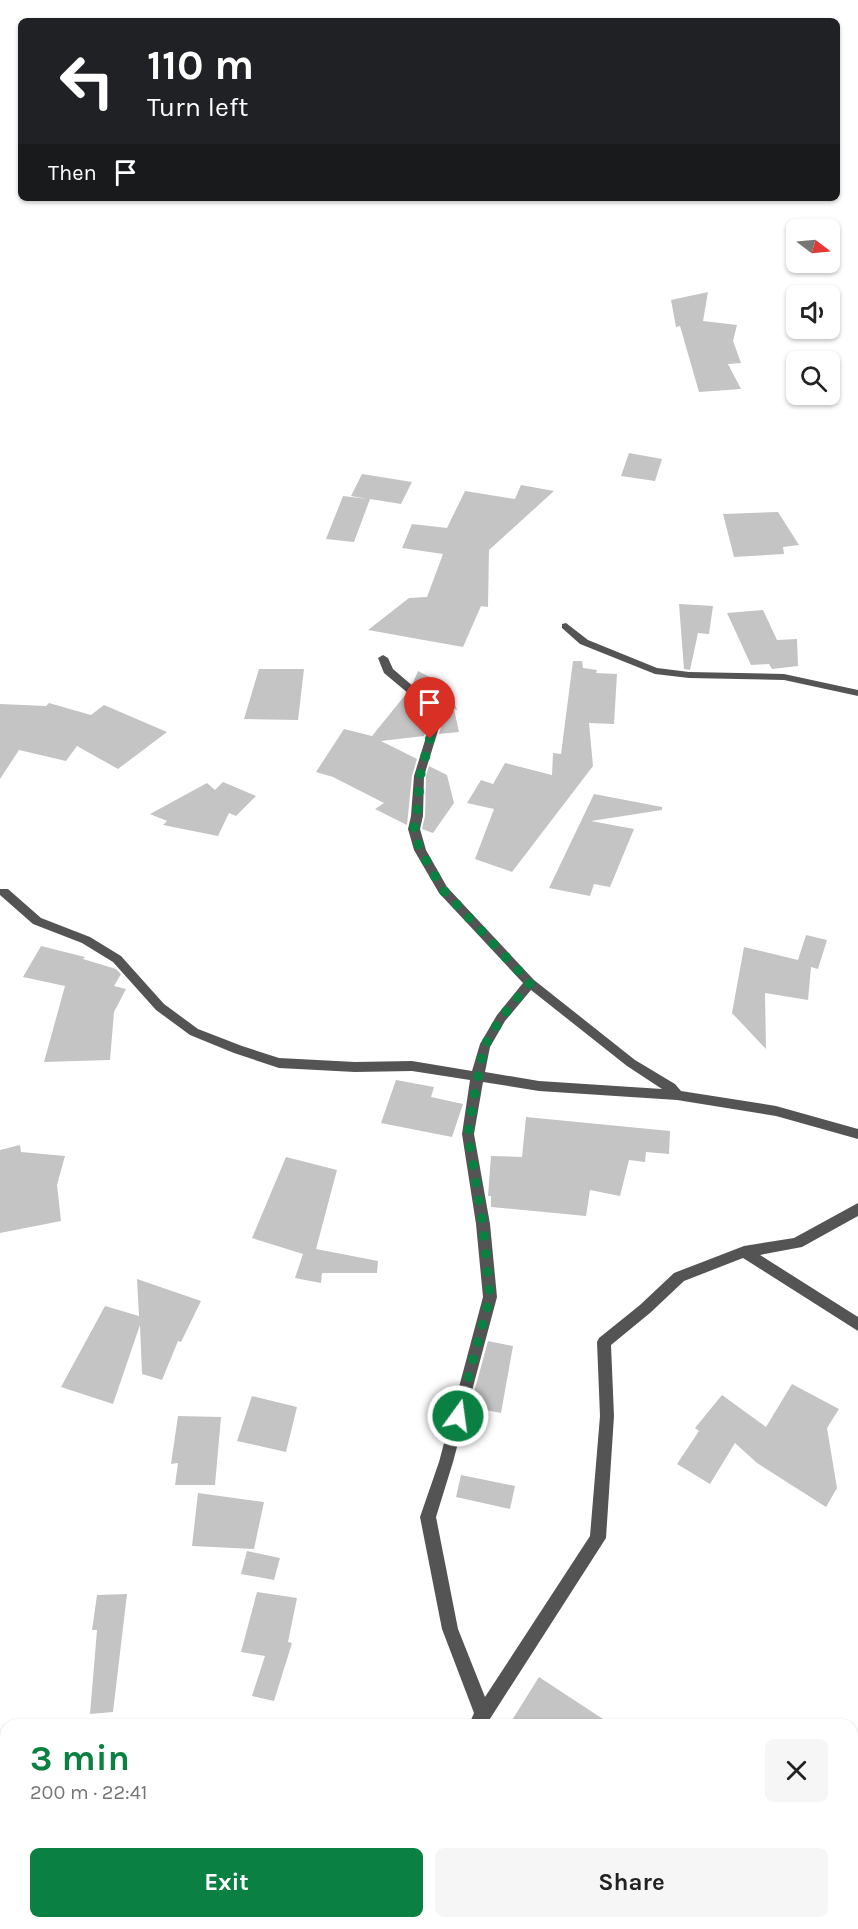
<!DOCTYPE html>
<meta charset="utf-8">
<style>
body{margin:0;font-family:Karla,sans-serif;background:#f6f6f6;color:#222;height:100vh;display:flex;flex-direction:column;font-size:22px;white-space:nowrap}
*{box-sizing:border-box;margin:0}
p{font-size:20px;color:#767676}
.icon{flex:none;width:33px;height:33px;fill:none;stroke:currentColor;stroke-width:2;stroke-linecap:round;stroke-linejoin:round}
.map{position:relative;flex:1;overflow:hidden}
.panel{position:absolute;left:0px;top:1719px;width:858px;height:210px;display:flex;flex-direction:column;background:#fff;border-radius:18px 18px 0 0;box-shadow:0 2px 4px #0004}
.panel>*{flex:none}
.top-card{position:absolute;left:18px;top:18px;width:822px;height:183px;border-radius:9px;box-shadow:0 2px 4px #0004;background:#202124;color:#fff;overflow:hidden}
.needle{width:39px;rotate:106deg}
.tools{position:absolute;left:786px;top:219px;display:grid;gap:12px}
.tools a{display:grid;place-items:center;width:54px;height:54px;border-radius:9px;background:#fff;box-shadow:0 2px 4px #0004;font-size:30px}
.pin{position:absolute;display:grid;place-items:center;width:51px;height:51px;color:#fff;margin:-62px -26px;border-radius:50% 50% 50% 0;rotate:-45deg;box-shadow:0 0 6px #0007}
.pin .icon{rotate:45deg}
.me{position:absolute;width:66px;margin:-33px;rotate:14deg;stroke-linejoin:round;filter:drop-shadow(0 0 4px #0008)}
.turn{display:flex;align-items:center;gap:21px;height:126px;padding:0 30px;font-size:27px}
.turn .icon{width:78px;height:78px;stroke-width:2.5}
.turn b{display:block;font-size:42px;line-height:51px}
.then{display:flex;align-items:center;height:57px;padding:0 30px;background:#0003;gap:12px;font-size:22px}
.round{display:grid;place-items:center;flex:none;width:63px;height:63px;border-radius:9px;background:#f6f6f6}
.headline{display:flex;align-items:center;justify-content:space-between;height:102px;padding:0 30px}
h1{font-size:36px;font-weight:700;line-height:45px;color:#0b8043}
.button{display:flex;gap:12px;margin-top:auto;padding:12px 30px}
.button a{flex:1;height:69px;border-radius:9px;background:#0b8043;color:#fff;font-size:24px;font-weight:700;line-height:69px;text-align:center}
.button a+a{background:#f6f6f6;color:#222}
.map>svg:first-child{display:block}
.building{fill:#c4c4c4}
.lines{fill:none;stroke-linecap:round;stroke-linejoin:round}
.street{fill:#545454;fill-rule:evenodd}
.route{stroke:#0b8043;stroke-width:10;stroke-dasharray:0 18}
</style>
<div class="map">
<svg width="858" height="1929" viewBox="0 0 858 1929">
<rect width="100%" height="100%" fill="#fff"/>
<!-- building -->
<path class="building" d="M708,292L703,321L737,325L733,341L741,363L728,364L741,389L699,392L680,326L676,327L671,300Z
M629,453L662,459L655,481L621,476Z
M362,474L412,482L401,504L370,499L354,542L326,539L343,496L368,499L351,496Z
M521,485L554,491L489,550L488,607L481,606L463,647L368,630L409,598L427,597L443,554L402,548L412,524L447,528L465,491L515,499Z
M778,512L799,545L783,547L784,554L734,557L723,514Z
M679,604L713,606L709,634L698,633L690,670L684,669Z
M763,610L777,640L797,639L798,666L772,669L769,664L751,665L727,613Z
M573,661H582L583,668L597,670L596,673L617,674L614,724L589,723L593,766L512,872L475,859L494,809L467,803L481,780L493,784L505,763L552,775L553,753L561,754Z
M259,669H304L298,720L244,719Z
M418,671L449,687L457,710L454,709L459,732L439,734L443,720L431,699L413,683Z
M406,694L419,705L429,721L424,736L381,741L417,759L412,776L407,825L375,809L384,803L333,777L316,772L344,729L372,736Z
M49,703L91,715L104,705L167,732L118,769L77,746L66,761L19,750L0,779V704L46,706Z
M429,766L447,775L454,803L433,833L422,829L425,816L426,776Z
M223,782L256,796L236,816L229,813L218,836L163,825L167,821L150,814L207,783L215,790Z
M594,794L662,807V810L591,821L634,829L610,887L594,884L590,896L549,888Z
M806,935L827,940L818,969L811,967L808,1000L765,993L766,1049L732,1013L744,947L798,960Z
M41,946L85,957L83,959L116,969L121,974L114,986L126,989L114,1012L110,1060L44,1062L65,986L23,977Z
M396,1080L434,1087L431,1097L463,1104L452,1137L381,1123Z
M526,1117L670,1131L669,1154L646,1152L645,1162L629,1160L620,1196L590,1190L586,1216L491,1207V1196H488L491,1156L522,1157Z
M20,1145L21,1152L65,1156L57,1185L61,1221L0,1233V1150Z
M286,1157L337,1170L316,1249L378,1261L377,1273H322L321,1283L295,1278L303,1254L252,1238Z
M137,1279L201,1301L181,1342L178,1341L162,1380L142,1374L140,1325L113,1404L61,1387L105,1306L139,1316Z
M488,1341L513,1346L501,1413L470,1407Z
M792,1384L839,1409L827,1428L837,1488L826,1507L757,1463L735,1443L710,1484L677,1464L699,1431L695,1428L722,1395L766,1427Z
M252,1396L297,1407L286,1452L237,1441Z
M178,1416L221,1417L215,1485H175L178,1463L171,1464Z
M461,1475L515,1486L510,1509L456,1497Z
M198,1493L264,1502L254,1549L192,1546Z
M247,1551L280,1558L274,1580L241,1574Z
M257,1592L297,1598L288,1642L292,1643L274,1701L252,1696L265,1656L241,1652Z
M127,1594L113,1712L90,1714L97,1630H92L97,1595Z
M539,1677L577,1702L612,1725H509Z"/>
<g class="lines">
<!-- street -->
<path class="street" d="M566,623L588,640L657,668L689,672L784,674L858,690V696L784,680L689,678L655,674L580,644L562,628V624Z
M383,655L388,658L393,669L429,700L441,721L424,776L423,816L420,829L426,850L447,887L534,980L635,1060L675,1084L681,1091L776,1106L858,1129V1139L776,1116L677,1100L539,1091L483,1082L474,1134L490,1224L497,1297L453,1462L436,1517L458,1629L485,1697L590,1536L600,1416L597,1342L599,1338L640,1305L674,1273L744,1246L794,1238L858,1203V1216L802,1247L760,1255L858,1317V1331L743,1258L684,1281L650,1313L611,1345L614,1416L606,1538L486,1725H469L474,1713L442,1629L420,1517L439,1462L483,1297L476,1224L462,1134L470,1080L412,1071L355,1072L279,1068L234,1053L190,1035L156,1010L113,962L82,943L33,924L0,895V889H8L41,918L90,937L121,956L164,1004L198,1029L242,1046L279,1058L355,1062L412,1061L472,1071L480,1044L497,1015L523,983L439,893L414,850L408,829L411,816L414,776L431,721L421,704L384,673L378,658ZM531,990L627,1066L662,1089L539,1081L485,1072L490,1047L505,1021Z
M360,1923H379L376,1929H357Z
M549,1923H573L576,1929H552Z"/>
</g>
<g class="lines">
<!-- route -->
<path class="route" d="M430,739L420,776L417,816L414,829L420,850L443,890L530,983L501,1018L484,1047L472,1108L468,1134L483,1224L490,1297L458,1416"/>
</g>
</svg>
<div class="tools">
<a><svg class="needle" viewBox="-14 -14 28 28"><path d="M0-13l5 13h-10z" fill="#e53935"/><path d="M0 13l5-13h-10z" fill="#767676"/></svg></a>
<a><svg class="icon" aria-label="sound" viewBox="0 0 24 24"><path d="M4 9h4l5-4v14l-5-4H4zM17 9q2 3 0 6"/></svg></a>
<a><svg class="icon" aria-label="search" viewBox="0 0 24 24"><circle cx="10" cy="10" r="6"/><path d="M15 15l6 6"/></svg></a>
</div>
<div class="pin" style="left:430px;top:739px;background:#d93025"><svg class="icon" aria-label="arrive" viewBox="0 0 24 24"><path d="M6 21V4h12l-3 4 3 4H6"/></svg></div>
<svg class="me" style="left:458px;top:1416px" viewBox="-20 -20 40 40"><circle r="17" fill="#0b8043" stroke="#fff" stroke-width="3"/><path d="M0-11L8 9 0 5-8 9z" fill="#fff"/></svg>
<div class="top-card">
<div class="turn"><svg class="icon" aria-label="left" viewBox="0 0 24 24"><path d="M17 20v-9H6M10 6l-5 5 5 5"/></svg><div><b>110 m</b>Turn left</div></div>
<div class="then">Then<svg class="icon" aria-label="arrive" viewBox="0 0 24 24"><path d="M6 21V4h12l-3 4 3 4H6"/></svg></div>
</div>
<section class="panel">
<div class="headline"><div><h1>3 min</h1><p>200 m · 22:41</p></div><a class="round"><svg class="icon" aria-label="close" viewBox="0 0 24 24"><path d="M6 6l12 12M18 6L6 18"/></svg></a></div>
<div class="button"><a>Exit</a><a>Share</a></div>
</section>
</div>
